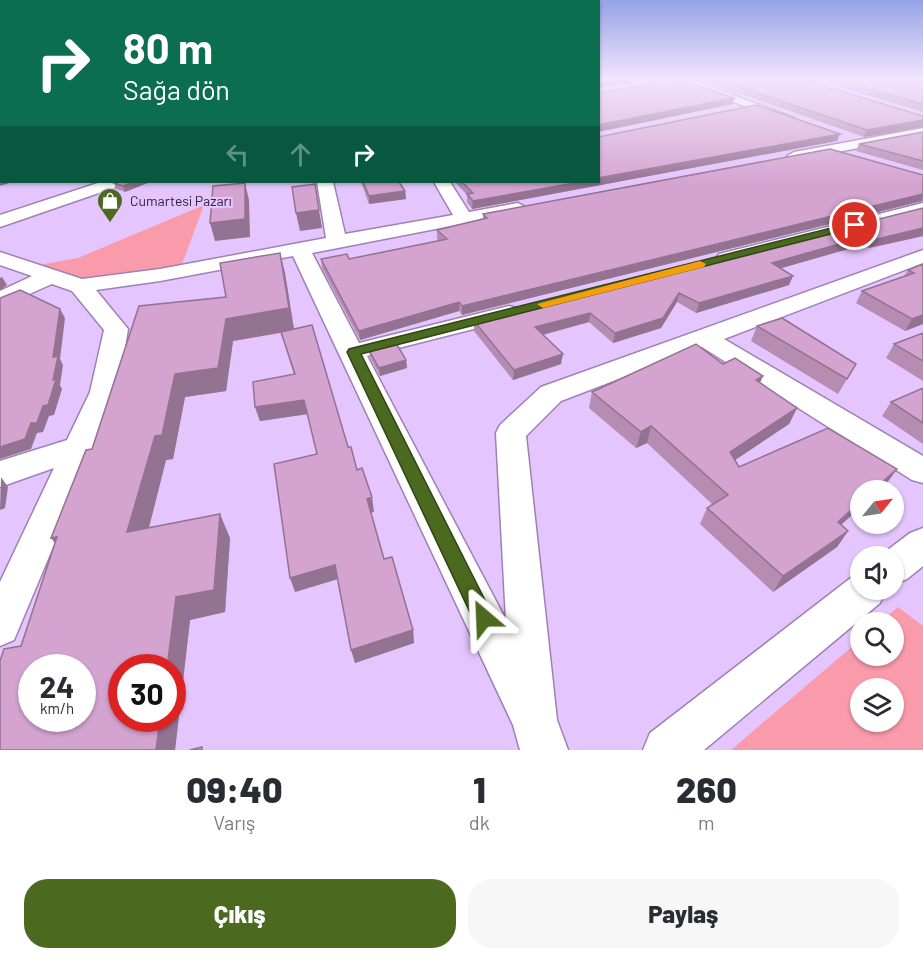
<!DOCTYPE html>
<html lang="tr">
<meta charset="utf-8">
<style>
body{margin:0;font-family:Barlow,sans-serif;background:#f7f7f7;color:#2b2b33;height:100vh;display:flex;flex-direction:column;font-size:22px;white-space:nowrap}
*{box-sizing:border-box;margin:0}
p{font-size:20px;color:#7c7c81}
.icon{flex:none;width:33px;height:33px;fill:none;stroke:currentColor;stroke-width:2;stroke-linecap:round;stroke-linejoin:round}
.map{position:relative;height:750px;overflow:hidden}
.drawer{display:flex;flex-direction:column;background:#fff;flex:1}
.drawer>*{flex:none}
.banner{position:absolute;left:0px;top:0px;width:600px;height:183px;box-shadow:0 2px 4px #0004;background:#0b6e4f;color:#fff;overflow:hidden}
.needle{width:39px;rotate:60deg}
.buttons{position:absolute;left:850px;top:480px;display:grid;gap:12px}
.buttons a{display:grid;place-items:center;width:54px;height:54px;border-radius:50%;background:#fff;box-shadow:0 2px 4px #0004;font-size:30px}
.speed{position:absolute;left:18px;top:654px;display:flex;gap:12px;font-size:30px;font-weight:700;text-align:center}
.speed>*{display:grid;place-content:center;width:78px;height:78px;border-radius:50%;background:#fff;box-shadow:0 2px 4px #0004;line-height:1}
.speed small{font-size:15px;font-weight:400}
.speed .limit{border:9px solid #d22;background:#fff;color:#111}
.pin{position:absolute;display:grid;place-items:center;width:51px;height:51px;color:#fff;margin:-26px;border:3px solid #fff;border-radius:50%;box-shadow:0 2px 6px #0007}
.me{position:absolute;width:66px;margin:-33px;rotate:334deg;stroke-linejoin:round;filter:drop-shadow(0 0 4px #0008)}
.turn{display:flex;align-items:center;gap:21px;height:126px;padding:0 24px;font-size:27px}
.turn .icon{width:78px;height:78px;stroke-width:2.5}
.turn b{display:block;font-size:42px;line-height:51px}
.lanes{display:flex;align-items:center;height:57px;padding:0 24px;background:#0003;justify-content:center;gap:30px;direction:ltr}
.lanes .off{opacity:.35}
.eta{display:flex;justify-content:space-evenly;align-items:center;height:102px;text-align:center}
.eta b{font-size:36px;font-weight:800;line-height:42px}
.cta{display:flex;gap:12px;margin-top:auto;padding:12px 24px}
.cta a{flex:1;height:69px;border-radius:24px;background:#4b6a1f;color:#fff;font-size:24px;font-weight:800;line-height:69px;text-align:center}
.cta a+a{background:#f7f7f7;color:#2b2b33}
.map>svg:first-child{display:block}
.green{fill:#fa9bab;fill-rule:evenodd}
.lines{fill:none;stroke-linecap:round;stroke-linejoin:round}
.minor-casing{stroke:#9e81b5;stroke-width:3}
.minor{fill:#fff;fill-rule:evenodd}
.wall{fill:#b68cb3}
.shaded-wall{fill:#947292}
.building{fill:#d4a3d0;stroke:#947292;stroke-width:1.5;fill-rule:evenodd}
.route{fill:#4b6a1f;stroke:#314514;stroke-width:1.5}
.slow{fill:#f59e0b}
.labels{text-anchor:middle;stroke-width:4.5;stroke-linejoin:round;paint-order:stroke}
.far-poi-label{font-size:14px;fill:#2f2338;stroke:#e4c5fd;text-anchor:start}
</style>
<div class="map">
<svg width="923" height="750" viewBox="0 0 923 750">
<rect width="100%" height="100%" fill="#e4c5fd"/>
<!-- green -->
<path class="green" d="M204,205L181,267L82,283L38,269L44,264L78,258Z
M898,607L923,626V750H731L861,639V656H894V622H880ZM861,688H894V722H861Z"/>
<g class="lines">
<defs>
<path id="minor" d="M677,80H693L794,118L793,121H783Z
M923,128V136L794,160L787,156L794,152Z
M0,130H2V138H0Z
M101,182H124L122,185L0,227V215Z
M317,182H333L345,234L453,215L434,182H450L469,212L518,203L527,208L518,213L312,253L359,343L509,306L517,308L521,313L517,318L367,356L506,620L496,433L500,425L541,387L923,250V263L724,339L923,456V483L912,480L702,347L561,401L526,436L557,720L568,750H520L513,725L293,256L160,281L96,290L128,329L118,392L14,640L0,646V582L54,468L0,487V461L67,440L90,392L104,330L72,291L52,284L0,307V291L32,276L0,265V252L82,279L160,269L326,238Z
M923,203V213L726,264L719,262L716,258L719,254Z
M923,528V566L907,579L894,584V556L881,555L910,533Z
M861,574V590H885L880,603L704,750H643L650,733L852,577Z"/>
</defs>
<!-- minor casing -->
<use href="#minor" class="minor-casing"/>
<!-- minor -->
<use href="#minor" class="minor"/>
</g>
<!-- wall -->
<path class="wall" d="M701,80H804L923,116V127L864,137Z
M817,80H915L923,83V112Z
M923,132V170L856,151L859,144Z
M837,141L472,209L467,202V195L455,182H598Z
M923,175V201L462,315L459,311L360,340L322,268L321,259H349L439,241L437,239V230L483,219V214Z
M119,182H150L125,192L116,189L114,183Z
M361,182H399L405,191L406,199L369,204Z
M923,208V236L869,248L862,245L781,268L789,285L696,313L677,302L661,328L613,343L589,322L543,335L561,364L513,380L474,331V321Z
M280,253L285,273L294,329L348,447L374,512H371L384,559L413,630L414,643L355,663L337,579L295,592L317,454L308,414L260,421L255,407L294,375L281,333L233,341L226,391L185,397L173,459L166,460L149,527L230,538L225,612L190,620L175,750H0L21,646L92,449L226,297Z
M923,264V324L905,331L856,303L862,291L904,276L908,270Z
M757,326L856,364L838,394L751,341Z
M923,333V381L886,358L894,344Z
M369,350L406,360L407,368L380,376L370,357Z
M723,364L760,383L797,408L789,424L735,460L739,467L885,486L861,490V507L841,525L848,531L837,547L773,592L700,524L707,508L712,504L647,443L636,448L589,408L592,392Z
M923,388V444L882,416L891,402Z"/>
<!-- shaded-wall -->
<path class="shaded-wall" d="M609,80H643L598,88V82Z
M734,98L733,104L598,132L599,125Z
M0,117H2V128H0Z
M923,120V127L864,137L867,130Z
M840,134L837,141L472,209L473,201L580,182H598V178Z
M2,172V182H12L0,186V173Z
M133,182H150L125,192L123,186Z
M245,183L249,200L250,237L215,241L210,223Z
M405,191L406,199L369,204V196Z
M923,194L922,201L462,315V306Z
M319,210L322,228L300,231L296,213Z
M923,228V236L869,248L873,240Z
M867,236L862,245L768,272L772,263Z
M280,253L285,273L294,330L233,341L226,391L185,397L173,459L166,460L142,555L127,532L155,436L175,374L226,319Z
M793,276L789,285L696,313L699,303Z
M2,277L7,285L0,290V278Z
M679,293L677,302L661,328L613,343L615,333Z
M459,302V311L360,340L359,331Z
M60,309L65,318L60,359L63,365L60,385L62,389L54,415L49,416L43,432L37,433L31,449L0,459V447L31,423L53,380V357Z
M590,313L589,322L534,337L535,327Z
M923,315V324L905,331L912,319Z
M563,354L561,364L513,380L514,370Z
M406,360L407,368L380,376L379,368Z
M763,376L756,392V380Z
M304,400L308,414L260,421L255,407Z
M797,408L789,424L723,468L730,452Z
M651,426L647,443L636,448L641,432Z
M897,469L885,486L880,490H873Z
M1,477L8,487L5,508L0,510Z
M372,497L374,512L370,513L367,499Z
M861,501V507L826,538L838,522Z
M220,514L230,538L225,612L190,620L175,750H156L160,718H172V668H167L176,597Z
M848,531L837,547L773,592L783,576Z
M57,537L69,561L51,538Z
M335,565L338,579L295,592L290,578Z
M413,630L414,643L355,663L351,650Z"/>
<!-- building -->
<path class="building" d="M0,80H2V117H0Z
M677,80H683L734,98L598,125V93Z
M719,80H804L923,116V120L867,130Z
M839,80H915L923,83V104Z
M756,105L840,134L598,178V137Z
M923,132V161L859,144Z
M830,149L923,175V194L462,306L459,302L359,331L321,259L347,254L349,259L447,239L437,230L487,218L483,214Z
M119,182H133L123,186L114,183Z
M363,182H399L405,191L369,196Z
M462,182H580L473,201L467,194L473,193Z
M245,183V219L210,223L213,186Z
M315,184L319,210L296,213L292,187Z
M923,208V228L873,240L867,236L772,263L793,276L699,303L679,293L663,318L615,333L590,313L535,327L563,354L514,370L474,321Z
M280,253L289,308L226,319L218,368L175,374L162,435L155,436L127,532L220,514L214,590L176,597L167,668H122V718H160L156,750H0V661L4,649L21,646L57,537L51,538L86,450L92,449L139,306L226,297L220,263ZM32,668H82V718H32Z
M923,264V315L912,319L862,291L911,274L914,273L908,270Z
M20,290L60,309L53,357L58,356L53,380L56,379L48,405L43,406L37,423H31L25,439L0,447V298Z
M782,318L856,364L847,379L757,326Z
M312,325L348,447H351L357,470L362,468L372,497L367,499L384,559L392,557L413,630L351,650L335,565L290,578L274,464L317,454L304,400L255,407L253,382L295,374L281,332Z
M923,333V361L894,344Z
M396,343L406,360L379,368L369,350Z
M696,344L723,364L735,358L763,376L756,380L797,408L730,452L739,467L828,428L897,469L873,490H861V501L838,522L848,531L783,576L707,508L728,495L651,426L641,432L592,392Z
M923,388V423L891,402Z
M202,747V750H190Z"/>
<!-- sky -->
<linearGradient id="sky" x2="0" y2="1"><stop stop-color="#96a3e6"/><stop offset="0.43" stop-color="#f3e5fe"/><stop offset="1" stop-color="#f3e5fe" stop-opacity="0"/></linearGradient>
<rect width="923" height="185" fill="url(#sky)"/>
<!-- route -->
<path class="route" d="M855,222L859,225L858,227L361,354L494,618L491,625L484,627L476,625L347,352L349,349Z"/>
<!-- slow -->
<path class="slow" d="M700,261L706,264L704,267L543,308L537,304Z"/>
<!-- icons -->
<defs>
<symbol id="shop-pin" viewBox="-11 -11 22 30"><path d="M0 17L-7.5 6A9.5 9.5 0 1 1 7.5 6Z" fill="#4b6a1f" stroke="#e4c5fd"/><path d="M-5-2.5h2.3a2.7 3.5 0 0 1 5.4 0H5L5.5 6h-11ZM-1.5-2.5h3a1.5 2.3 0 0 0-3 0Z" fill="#fff"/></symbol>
</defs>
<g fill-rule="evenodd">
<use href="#shop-pin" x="95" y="186" width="30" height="40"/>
</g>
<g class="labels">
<!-- far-poi labels -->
<g class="far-poi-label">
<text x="130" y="206">Cumartesi Pazarı</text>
</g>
</g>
</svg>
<div class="buttons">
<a><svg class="needle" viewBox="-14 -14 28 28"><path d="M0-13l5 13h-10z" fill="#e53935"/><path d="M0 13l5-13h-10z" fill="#7c7c81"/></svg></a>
<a><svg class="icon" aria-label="sound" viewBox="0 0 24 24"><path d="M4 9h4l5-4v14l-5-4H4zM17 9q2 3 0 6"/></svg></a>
<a><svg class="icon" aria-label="search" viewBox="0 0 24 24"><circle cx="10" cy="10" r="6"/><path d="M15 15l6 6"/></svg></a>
<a><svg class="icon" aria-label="layers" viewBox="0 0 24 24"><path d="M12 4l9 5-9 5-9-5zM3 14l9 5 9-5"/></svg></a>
</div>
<div class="speed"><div>24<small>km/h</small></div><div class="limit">30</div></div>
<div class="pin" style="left:855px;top:225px;background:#d93025"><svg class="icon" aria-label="arrive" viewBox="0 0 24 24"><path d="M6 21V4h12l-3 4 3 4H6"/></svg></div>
<svg class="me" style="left:484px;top:618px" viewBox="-20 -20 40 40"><path d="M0-17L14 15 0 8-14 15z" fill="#4b6a1f" stroke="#fff" stroke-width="4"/></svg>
<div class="banner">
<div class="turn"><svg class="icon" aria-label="right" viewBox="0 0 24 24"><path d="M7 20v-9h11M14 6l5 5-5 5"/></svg><div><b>80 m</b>Sağa dön</div></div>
<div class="lanes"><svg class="icon off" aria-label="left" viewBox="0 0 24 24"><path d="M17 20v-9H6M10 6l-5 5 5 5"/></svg><svg class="icon off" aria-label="ahead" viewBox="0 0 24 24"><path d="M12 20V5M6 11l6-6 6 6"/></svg><svg class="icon" aria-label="right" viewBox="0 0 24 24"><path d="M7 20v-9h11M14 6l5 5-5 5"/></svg></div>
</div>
</div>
<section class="drawer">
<div class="eta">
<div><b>09:40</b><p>Varış</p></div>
<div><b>1</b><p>dk</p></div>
<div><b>260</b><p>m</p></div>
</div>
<div class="cta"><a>Çıkış</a><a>Paylaş</a></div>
</section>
